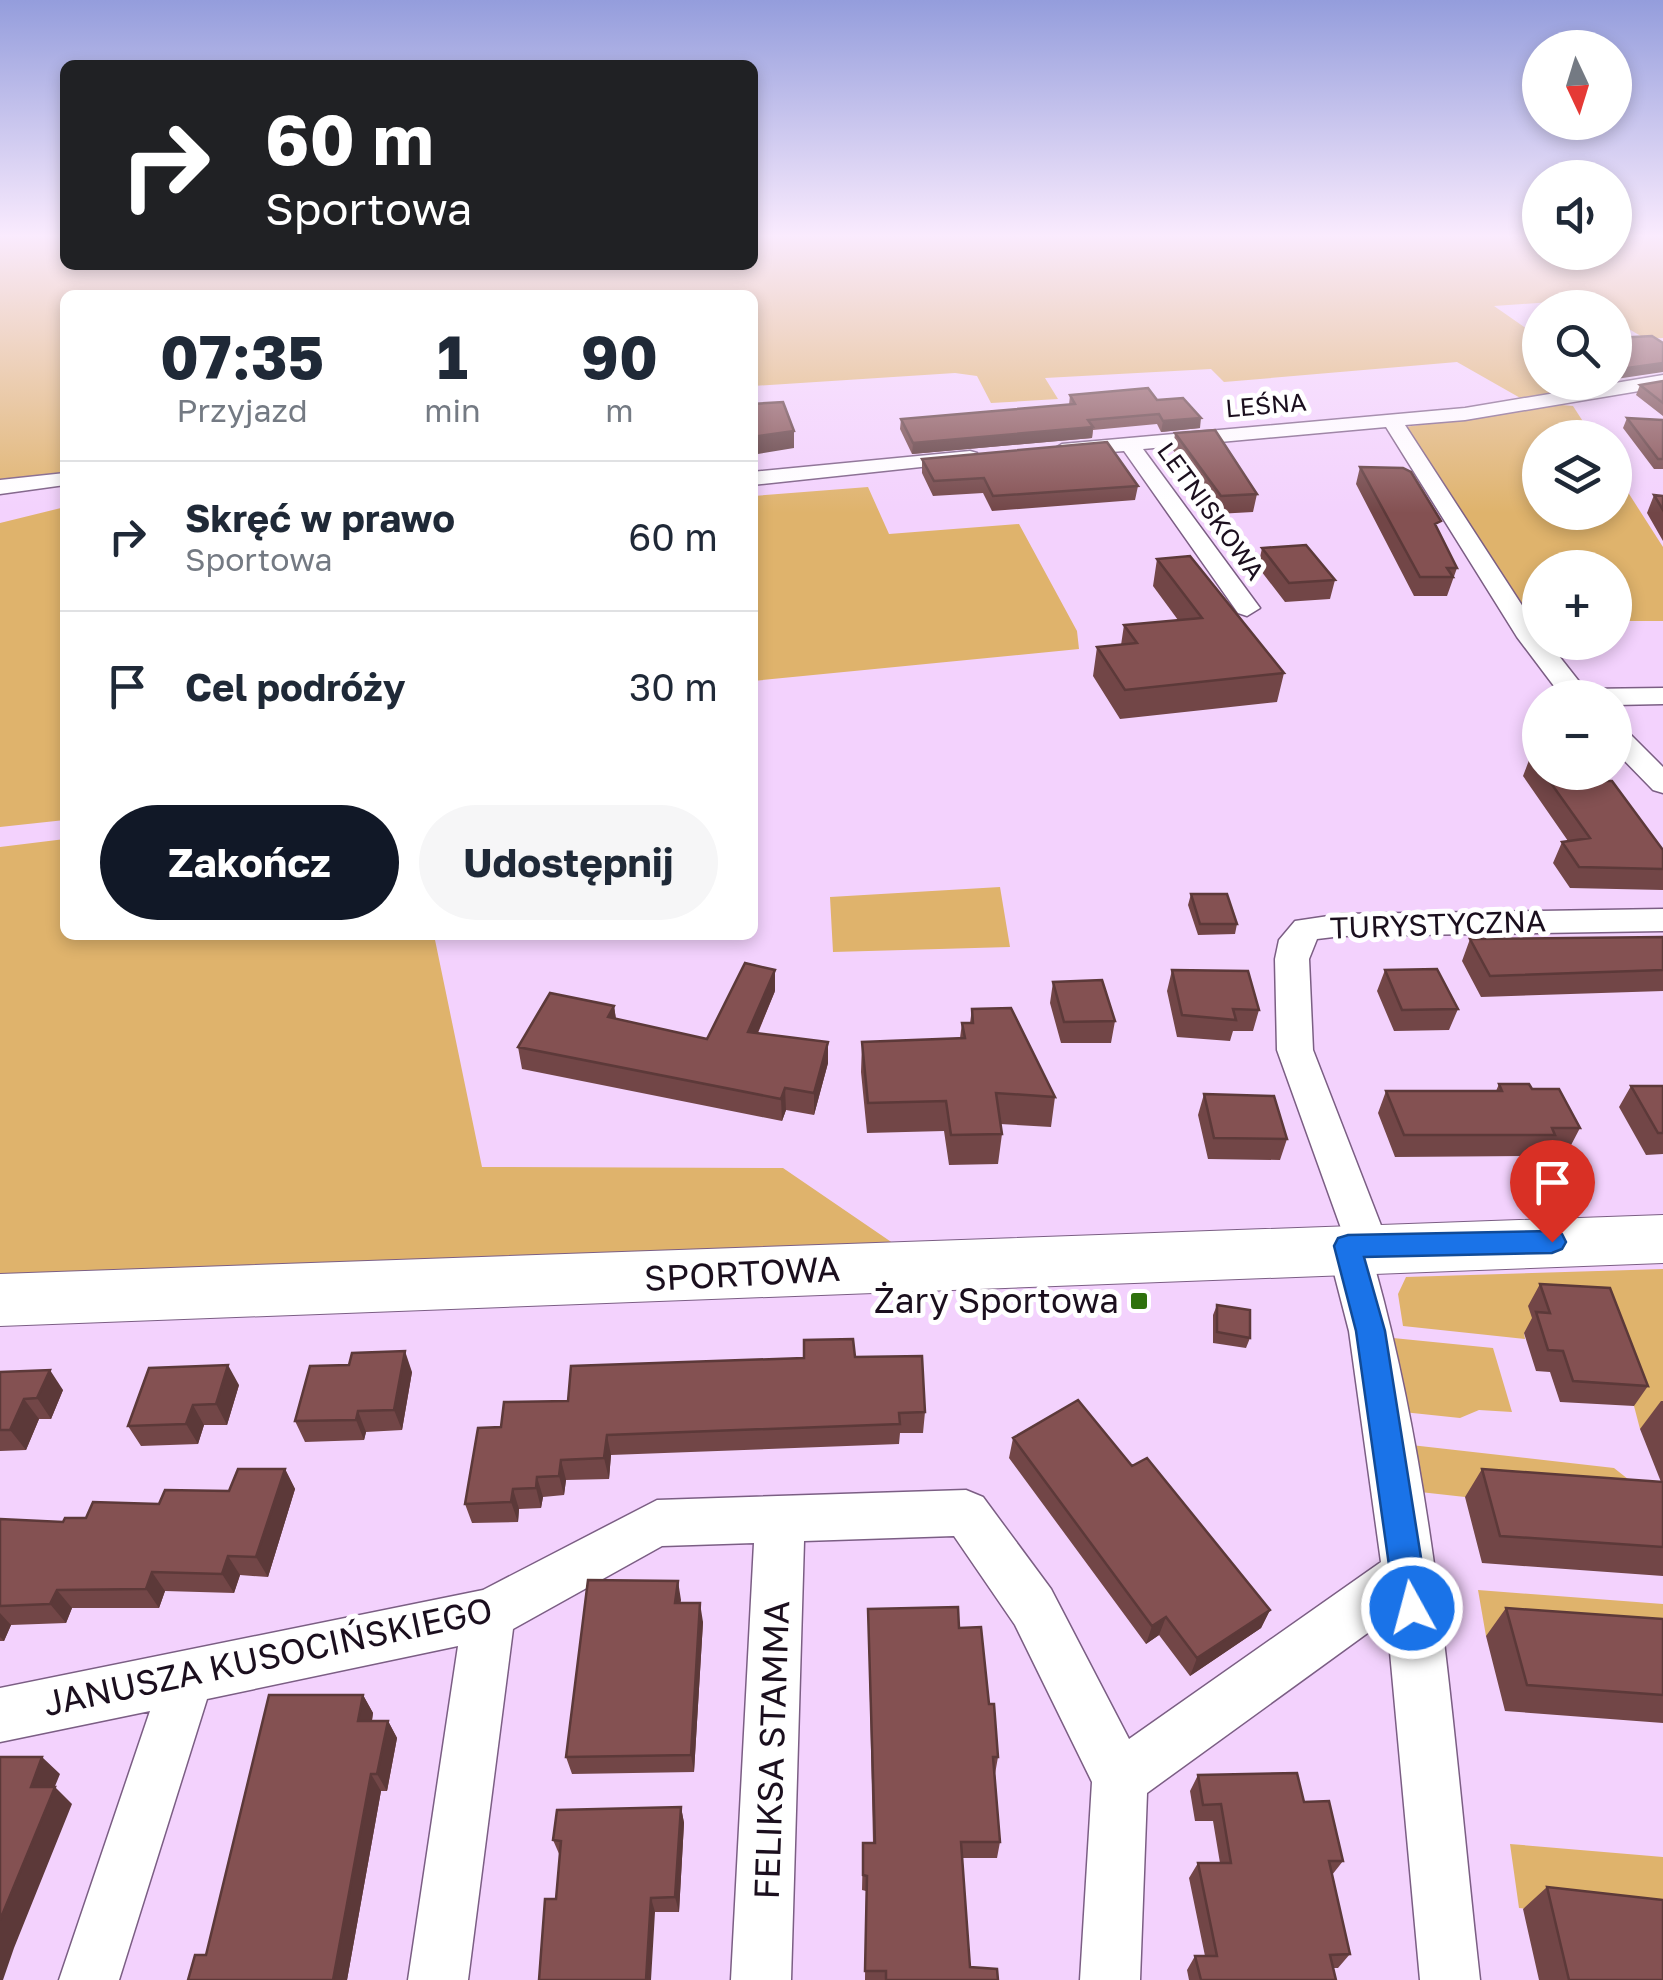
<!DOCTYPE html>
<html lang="pl">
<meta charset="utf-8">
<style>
body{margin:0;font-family:"Golos Text",sans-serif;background:#f6f6f7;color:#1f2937;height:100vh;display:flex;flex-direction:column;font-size:38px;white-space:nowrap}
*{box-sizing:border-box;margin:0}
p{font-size:32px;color:#747a83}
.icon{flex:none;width:55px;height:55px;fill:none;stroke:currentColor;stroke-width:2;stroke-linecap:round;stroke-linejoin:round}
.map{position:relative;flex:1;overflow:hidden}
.sheet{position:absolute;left:60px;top:290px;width:698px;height:650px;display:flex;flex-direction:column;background:#fff;border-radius:15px;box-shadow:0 5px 15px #0003}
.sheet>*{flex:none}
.hud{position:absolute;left:60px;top:60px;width:698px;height:210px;border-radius:15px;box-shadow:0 5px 15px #0003;background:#202124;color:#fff;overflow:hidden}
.needle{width:65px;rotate:176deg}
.fabs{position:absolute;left:1522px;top:30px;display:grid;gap:20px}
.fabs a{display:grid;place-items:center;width:110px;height:110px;border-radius:50%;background:#fff;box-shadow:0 5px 15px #0003;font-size:50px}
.pin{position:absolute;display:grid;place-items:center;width:85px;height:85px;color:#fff;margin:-102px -42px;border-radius:50% 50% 50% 0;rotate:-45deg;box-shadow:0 0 10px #0007}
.pin .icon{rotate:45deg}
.me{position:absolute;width:110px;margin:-55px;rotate:353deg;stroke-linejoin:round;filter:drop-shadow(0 0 8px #0008)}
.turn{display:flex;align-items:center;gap:35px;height:210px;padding:0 40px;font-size:45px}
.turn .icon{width:130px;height:130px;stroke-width:2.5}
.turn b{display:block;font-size:70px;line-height:85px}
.eta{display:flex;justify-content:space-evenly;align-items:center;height:170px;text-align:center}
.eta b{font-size:60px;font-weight:700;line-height:70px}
.cta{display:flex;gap:20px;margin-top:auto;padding:20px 40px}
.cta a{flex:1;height:115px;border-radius:60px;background:#111827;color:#fff;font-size:40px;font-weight:700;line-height:115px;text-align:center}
.cta a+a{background:#f6f6f7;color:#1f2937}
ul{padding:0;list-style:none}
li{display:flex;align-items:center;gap:30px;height:150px;padding:0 40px;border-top:2px solid #e0e1e3}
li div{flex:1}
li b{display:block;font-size:38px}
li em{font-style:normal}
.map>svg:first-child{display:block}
.green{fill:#dfb36c}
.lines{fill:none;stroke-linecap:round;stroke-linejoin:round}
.street-casing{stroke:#7b5e84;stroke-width:3}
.secondary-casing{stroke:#7b5e84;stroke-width:2}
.street{fill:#fff;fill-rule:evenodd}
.secondary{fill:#fff;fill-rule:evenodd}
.wall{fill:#724647}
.shaded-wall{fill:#5c3939}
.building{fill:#845152;stroke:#5c3939;stroke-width:2.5}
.route{fill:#1a73e8;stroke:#114b97;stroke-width:2.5}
.poi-dot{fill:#2e710c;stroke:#fff;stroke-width:4}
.labels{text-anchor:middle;stroke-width:10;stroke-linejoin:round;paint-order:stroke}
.far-street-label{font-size:25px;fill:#1b0f1e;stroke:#fff}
.street-label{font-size:30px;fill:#1b0f1e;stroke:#fff}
.near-street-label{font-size:35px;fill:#1b0f1e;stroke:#fff}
.near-poi-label{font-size:35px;fill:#1b0f1e;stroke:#fff;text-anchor:end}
</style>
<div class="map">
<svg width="1663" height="1980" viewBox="0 0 1663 1980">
<rect width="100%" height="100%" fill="#f3d2fd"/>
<!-- green -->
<path class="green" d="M0,236H65V265H752L753,236H1540V252H1615V236H1663V338L1646,339L1615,321V308L1593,307L1580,300L1494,306L1540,338V382L1607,383L1616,389L1529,403L1457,362L1224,382L1211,369L1045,378L1058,399L991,403L977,376L955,373L753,386L752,295H65V473L0,480Z
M1562,405L1573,406L1593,437L1540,438V512H1615V472L1663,547V621H1615V568H1540V621L1531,620L1405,427Z
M868,487L889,534L1019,524L1077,631L1079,649L753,681V496Z
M65,507V820L0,827V523Z
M65,839V935H434L482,1167L783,1168L903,1250L0,1283V847Z
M1000,887L1010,947L833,952L830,897Z
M1663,1269V1430L1640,1429L1634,1406L1537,1334L1524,1333L1525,1339L1403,1326L1398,1294L1406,1277Z
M1393,1338L1493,1348L1512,1412L1479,1410L1460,1418L1403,1412Z
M1411,1445L1614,1468L1633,1483L1465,1497L1420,1492Z
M1478,1590L1663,1604V1648L1486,1636Z
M1510,1844L1663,1857V1924L1519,1908Z"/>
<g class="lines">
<defs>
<path id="street" d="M1663,375V387L1465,420L1405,425L1540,633V642H1548L1585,689L1663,688V704L1615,705V698H1563L1517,637L1386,427L1143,449L1260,608L1247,616L1238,613L1124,451L1062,456L1052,450L1062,444L1465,408Z
M970,451L977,453V461L752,485V472Z
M65,473V485L0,494V480Z
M1615,726L1625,729L1663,767V793L1653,790L1615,751Z
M1663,909V931L1342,936L1317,939L1309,959L1313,1050L1389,1246L1383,1258L1373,1261C1439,1493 1453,1741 1480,1980H1420L1387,1619L1147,1793L1140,1980H1080L1092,1782L1015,1625L954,1536L804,1541L791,1980H731L754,1543L662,1546L513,1629L468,1980H408L458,1646L207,1699L119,1980H59L150,1711L0,1742V1688L483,1590L657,1500L966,1490L983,1497L1051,1589L1129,1739L1381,1562L1349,1331L1327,1246L1333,1234L1342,1231L1277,1050L1275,959L1279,940L1295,921L1342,914Z"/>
<path id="secondary" d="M1663,1215V1263L0,1326V1274Z"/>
</defs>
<!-- street casing -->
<use href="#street" class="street-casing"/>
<!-- secondary casing -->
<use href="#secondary" class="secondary-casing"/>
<!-- street -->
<use href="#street" class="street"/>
<!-- secondary -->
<use href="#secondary" class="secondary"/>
</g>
<!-- wall -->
<path class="wall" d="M1652,336L1616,379L1615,378V338Z
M1663,381V416L1636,395L1640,385Z
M1070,395L1157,400L1200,428L1161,432L1157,424L1093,430L1092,438L912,454L900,429L901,419L1069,405Z
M1627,418L1663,420V469H1654L1623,428Z
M1175,433L1257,494L1253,512L1217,514L1173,450Z
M922,459L1138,486L1135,500L992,511L983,493L933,496L922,473Z
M1360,467L1438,530L1457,568L1447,596H1414L1356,484Z
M1654,495L1663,510V541L1647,513Z
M1262,548L1335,580L1330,599L1285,602L1258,567Z
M1157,559L1284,673L1277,702L1120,719L1093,676L1097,647L1121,645L1124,625L1178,620L1153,586Z
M1531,755H1540V772H1599L1663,850V890L1570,888L1553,863L1562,842L1568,841L1523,776Z
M1191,894L1237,924L1235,934L1198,935L1188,905Z
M1663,937V991L1481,997L1462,961L1470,939Z
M1172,970L1259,1010L1253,1031H1233L1230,1041L1177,1037L1167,991Z
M1385,970L1458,1009L1449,1030L1394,1031L1377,991Z
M1053,982L1115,1021L1111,1043H1061L1050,1003Z
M775,991L758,1033L828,1042V1063L814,1115L786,1110L782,1121L522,1069L518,1047L614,1006L616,1019L707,1039Z
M972,1009L1055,1097L1051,1127L1000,1124L1002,1134L998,1164L949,1165L944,1131L867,1133L861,1072L862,1042L960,1038L962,1023H970Z
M1499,1084L1532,1089L1580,1128L1569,1149H1548L1544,1156L1395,1157L1378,1113L1386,1091H1496Z
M1631,1086H1663V1154L1646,1155L1619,1107Z
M1204,1094L1287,1139L1280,1160L1208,1159L1198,1115Z
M1540,1284L1648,1386L1634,1406L1560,1402L1550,1372L1536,1371L1524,1333L1532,1318L1528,1306Z
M1217,1305L1250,1338L1246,1348L1213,1343V1315Z
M855,1357L925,1412L923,1433H900L899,1444L611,1455L609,1479L566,1480L564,1495L543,1497L541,1508L519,1509L518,1522L472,1523L465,1504L501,1427L568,1401Z
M349,1365L412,1372L402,1430L366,1432L364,1440L305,1442L295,1421Z
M0,1372L63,1390L51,1419H39L26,1450L0,1451Z
M239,1385L227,1425H204L198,1444L141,1446L128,1426Z
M1661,1401H1663V1576L1482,1563L1465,1497L1482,1469L1661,1482L1640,1429Z
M1013,1438L1132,1466L1270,1610L1261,1628L1190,1676L1159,1635L1146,1644L1009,1458Z
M285,1469L295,1489L268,1577L240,1575L234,1593L165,1591L159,1608H72L66,1623L11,1625L4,1641H0V1519L63,1522L86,1518L229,1491Z
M678,1581L680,1603L703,1622L694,1772L572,1774L566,1757Z
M1506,1608L1663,1619V1723L1505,1711L1486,1636Z
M868,1609L959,1628L989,1704L998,1757L995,1774L1000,1842L997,1858H962L970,1967L998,1980H865L866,1891L862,1890L863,1843H873Z
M363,1695L373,1713L372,1721H388L397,1738L387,1791H381L347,1980H188L206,1955Z
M1198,1775L1304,1802L1343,1861L1332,1875L1350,1954L1338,1968H1333L1336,1980H1189L1187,1970L1195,1956H1205L1189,1878L1198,1863H1220L1213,1821H1195L1190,1791Z
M681,1807L684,1823L679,1912H655L556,1899L560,1856L553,1840Z
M1547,1887L1663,1980H1539L1523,1909Z"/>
<!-- shaded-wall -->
<path class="shaded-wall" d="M1663,363V372L1616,379L1620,369Z
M1201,418L1200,428L1161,432L1163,421Z
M1093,427L1092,438L912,454L913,443Z
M794,431V448L752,455V437Z
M775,970V991L749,1053L748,1032Z
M614,1006L617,1027L608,1017Z
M828,1042V1063L814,1115V1093Z
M785,1088L786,1110L782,1121L781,1099Z
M405,1351L412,1372L402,1430L394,1410Z
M228,1365L239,1385L227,1425L216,1404Z
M50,1370L63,1390L51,1419L37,1398Z
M24,1399L39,1419L26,1450L10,1430Z
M193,1405L204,1425L198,1444L186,1424Z
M358,1411L366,1432L364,1440L356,1420Z
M607,1435L611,1455L609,1479L604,1458Z
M561,1460L566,1480L564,1495L559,1476Z
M285,1469L295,1489L268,1577L256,1557Z
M537,1477L543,1497L541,1508L536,1488Z
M513,1489L519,1509L518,1522L511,1502Z
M228,1556L240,1575L234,1593L222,1574Z
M152,1572L165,1591L159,1608L146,1589Z
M678,1581L681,1600L678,1622L675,1603Z
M57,1590L72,1608L66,1623L50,1604Z
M700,1603L703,1622L694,1772L691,1755Z
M1270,1610L1261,1628L1190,1676L1197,1658Z
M0,1613L11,1625L4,1641L0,1637Z
M1166,1617L1159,1635L1146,1644L1152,1626Z
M363,1695L373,1713L369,1738L358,1721Z
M388,1721L397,1738L387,1791L377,1774Z
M42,1757L60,1774L53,1791L55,1787L72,1804L14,1948L3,1980H0V1920L31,1787Z
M371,1774L381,1791L347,1980H333Z
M681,1807L684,1823L679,1912L675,1897Z
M651,1898L655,1912L651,1980H646Z"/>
<!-- building -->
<path class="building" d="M1652,336L1663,343V363L1620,369L1615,365V338Z
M1663,381V403L1640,385Z
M1148,388L1157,400L1183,398L1201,418L1163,421L1159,414L1088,420L1093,427L913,443L901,419L1075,404L1070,395Z
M783,402L794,431L752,437V404Z
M1627,418L1663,420V459H1658Z
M1215,430L1257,494L1221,496L1175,433Z
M1107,442L1138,486L993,496L984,478L934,481L922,459Z
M1360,467L1403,468L1411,472L1441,521L1435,524L1457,568H1447L1453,577H1420Z
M1654,495L1663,496V510Z
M1306,545L1335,580L1289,583L1262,548Z
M1190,556L1284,673L1125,690L1097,647L1137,643L1124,625L1202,618L1157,559Z
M1531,755H1540V769Z
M1543,772H1599L1606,781H1612L1663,850V869L1579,867L1562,842L1590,838Z
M1191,894H1227L1237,924H1200Z
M1663,937V970L1490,976L1470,939Z
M745,963L775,970L748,1032L828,1042L814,1093L785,1088L781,1099L518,1047L550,993L614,1006L608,1017L707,1039Z
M1437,969L1458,1009L1402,1010L1385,970Z
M1172,970L1248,971L1259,1010L1233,1009L1236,1020L1182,1015Z
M1102,980L1115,1021L1064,1022L1053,982Z
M1011,1008L1055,1097L996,1093L1002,1134L951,1135L946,1101L868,1103L862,1042L965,1038L962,1023H973L972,1009Z
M1499,1084H1529L1532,1089H1559L1580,1128H1552L1555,1135H1404L1386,1091H1502Z
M1631,1086H1663V1133H1658Z
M1204,1094L1274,1096L1287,1139L1214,1138Z
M1540,1284L1610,1288L1648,1386L1573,1381L1563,1351L1548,1350L1536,1312L1550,1313Z
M1217,1305L1250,1310V1338L1217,1332Z
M853,1339L855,1357L922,1356L925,1412L899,1413L900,1424L607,1435L604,1458L561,1460L559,1476L537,1477L536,1488L513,1489L511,1502L465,1504L478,1428L501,1427L504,1402L568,1401L571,1366L804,1358V1340Z
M405,1351L394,1410L358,1411L356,1420L295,1421L310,1366L349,1365L352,1353Z
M228,1365L216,1404L193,1405L186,1424L128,1426L149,1368Z
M50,1370L37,1398L24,1399L10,1430H0V1372Z
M1078,1400L1132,1466L1147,1458L1270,1610L1197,1658L1166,1617L1152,1626L1013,1438Z
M238,1469H285L256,1557L228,1556L222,1574L152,1572L146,1589L57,1590L50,1604L0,1606V1519L63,1522L65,1518H86L93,1502L159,1504L165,1490L229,1491Z
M1482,1469L1663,1482V1547L1500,1536Z
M588,1580L678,1581L675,1603H700L691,1755L566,1757Z
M958,1607L959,1628L981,1627L989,1704H994L998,1757H993L1000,1842H961L970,1967L997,1969L998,1980H886V1971H865L867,1876L863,1875V1843H875L868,1609Z
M1506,1608L1663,1619V1695L1527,1685Z
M269,1695H363L358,1721H388L377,1774H371L333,1980H188L195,1955H206Z
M0,1757H42L31,1787H55L0,1920Z
M1297,1773L1304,1802L1329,1801L1343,1861H1329L1350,1954L1330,1955L1336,1980H1201L1195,1956H1217L1198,1863H1231L1221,1804L1203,1805L1198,1775Z
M681,1807L675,1897L651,1898L646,1980H539L545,1899H556L561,1841L553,1840L557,1810Z
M1547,1887L1663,1900V1980H1569Z"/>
<!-- sky -->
<linearGradient id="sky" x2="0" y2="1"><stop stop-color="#949ddc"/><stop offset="0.46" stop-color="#faebfe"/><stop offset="1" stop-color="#faebfe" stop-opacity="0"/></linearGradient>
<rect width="1663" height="513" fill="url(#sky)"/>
<!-- route -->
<path class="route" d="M1552,1231L1562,1234L1566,1242L1562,1249L1552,1253L1364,1257L1385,1331L1429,1608L1424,1620L1412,1625L1400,1620L1395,1608L1356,1331L1334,1246L1338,1238L1348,1235Z"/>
<!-- markers -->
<rect class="poi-dot" x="1129" y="1291" width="20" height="20" rx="5"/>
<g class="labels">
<!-- far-street labels -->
<g class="far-street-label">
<text transform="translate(1266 405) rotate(-5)" y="9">LEŚNA</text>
<text transform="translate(1211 511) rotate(54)" y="9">LETNISKOWA</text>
</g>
<!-- street labels -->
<g class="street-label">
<text transform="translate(1438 925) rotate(-2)" y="10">TURYSTYCZNA</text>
</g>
<!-- near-street labels -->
<g class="near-street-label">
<text transform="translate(742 1274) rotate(-3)" y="12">SPORTOWA</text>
<text transform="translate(268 1657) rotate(-12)" y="12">JANUSZA KUSOCIŃSKIEGO</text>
<text transform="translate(772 1750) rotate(-88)" y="12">FELIKSA STAMMA</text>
</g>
<!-- near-poi labels -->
<g class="near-poi-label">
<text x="1119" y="1313">Żary Sportowa</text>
</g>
</g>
</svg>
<div class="fabs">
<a><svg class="needle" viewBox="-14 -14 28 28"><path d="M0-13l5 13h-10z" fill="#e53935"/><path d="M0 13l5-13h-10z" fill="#747a83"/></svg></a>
<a><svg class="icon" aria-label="sound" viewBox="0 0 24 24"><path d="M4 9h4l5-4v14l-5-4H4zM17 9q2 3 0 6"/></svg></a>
<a><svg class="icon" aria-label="search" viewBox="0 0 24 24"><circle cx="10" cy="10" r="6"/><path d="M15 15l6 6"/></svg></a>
<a><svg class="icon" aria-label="layers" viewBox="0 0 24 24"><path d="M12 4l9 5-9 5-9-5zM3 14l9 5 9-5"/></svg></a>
<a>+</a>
<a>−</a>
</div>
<div class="pin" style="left:1552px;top:1242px;background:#d93025"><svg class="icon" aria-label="arrive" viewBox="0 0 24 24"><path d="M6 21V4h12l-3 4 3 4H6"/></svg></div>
<svg class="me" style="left:1412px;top:1608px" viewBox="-20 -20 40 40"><circle r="17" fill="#1a73e8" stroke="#fff" stroke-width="3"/><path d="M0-11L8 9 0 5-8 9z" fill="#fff"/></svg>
<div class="hud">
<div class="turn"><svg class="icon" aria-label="right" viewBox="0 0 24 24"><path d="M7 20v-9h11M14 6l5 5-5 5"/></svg><div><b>60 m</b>Sportowa</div></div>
</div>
<section class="sheet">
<div class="eta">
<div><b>07:35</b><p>Przyjazd</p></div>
<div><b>1</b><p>min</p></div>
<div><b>90</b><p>m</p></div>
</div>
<ul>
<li><svg class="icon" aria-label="right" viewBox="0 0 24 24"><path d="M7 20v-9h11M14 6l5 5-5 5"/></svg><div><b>Skręć w prawo</b><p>Sportowa</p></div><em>60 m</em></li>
<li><svg class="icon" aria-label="arrive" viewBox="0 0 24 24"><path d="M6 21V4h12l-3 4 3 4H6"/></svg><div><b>Cel podróży</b></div><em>30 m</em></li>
</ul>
<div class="cta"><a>Zakończ</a><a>Udostępnij</a></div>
</section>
</div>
